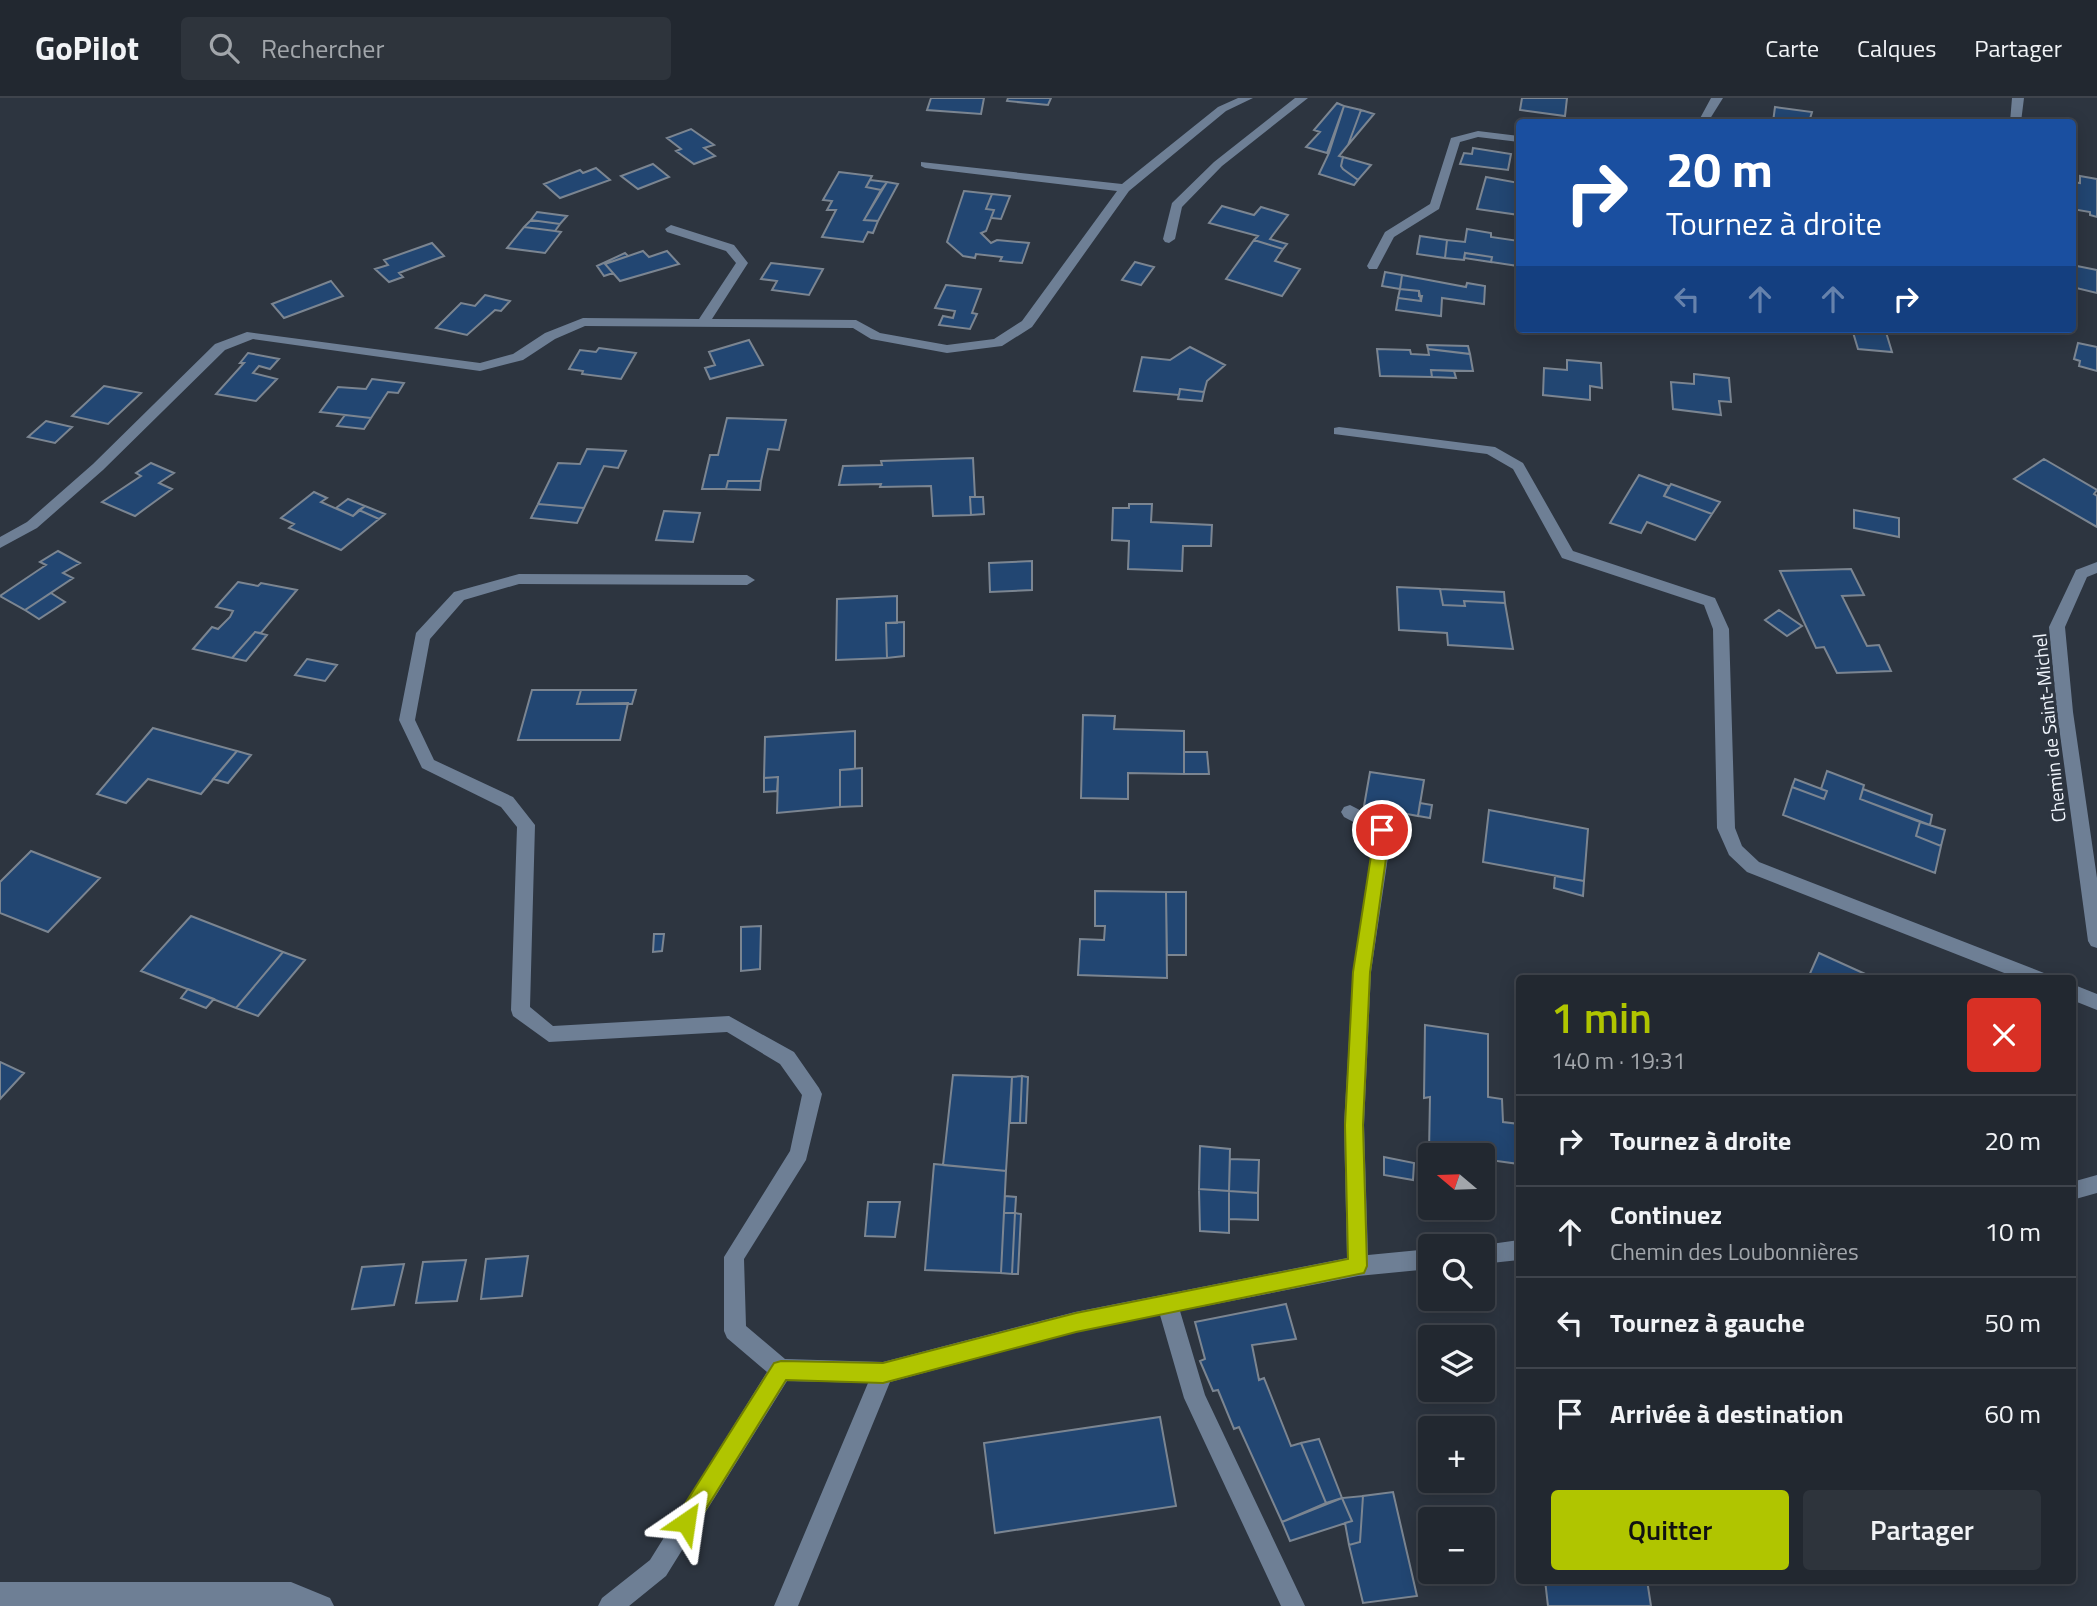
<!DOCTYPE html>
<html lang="fr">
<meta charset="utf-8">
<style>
body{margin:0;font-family:"Titillium Web",sans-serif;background:#2e343c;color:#f1f3f6;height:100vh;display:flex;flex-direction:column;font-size:26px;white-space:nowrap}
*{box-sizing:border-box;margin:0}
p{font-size:23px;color:#a2a6ab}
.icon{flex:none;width:38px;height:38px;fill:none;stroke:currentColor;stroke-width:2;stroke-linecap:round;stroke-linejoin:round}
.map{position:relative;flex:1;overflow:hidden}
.details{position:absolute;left:1516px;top:877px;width:560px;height:609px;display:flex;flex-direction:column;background:#222830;border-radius:7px;box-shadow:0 4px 18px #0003,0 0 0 2px #3f444c}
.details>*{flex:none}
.top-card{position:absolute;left:1516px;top:21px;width:560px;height:214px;border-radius:7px;box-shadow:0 4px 18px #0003,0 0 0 2px #3f444c;background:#1a4fa0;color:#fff;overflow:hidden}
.needle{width:46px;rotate:289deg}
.buttons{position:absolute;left:1418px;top:1045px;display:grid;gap:14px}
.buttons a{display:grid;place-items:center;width:77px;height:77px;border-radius:7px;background:#222830;box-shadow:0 4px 18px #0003,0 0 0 2px #3f444c;font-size:35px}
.pin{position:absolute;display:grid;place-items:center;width:60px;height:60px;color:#fff;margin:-30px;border:4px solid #fff;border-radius:50%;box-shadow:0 2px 7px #0007}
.me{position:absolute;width:77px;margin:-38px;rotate:32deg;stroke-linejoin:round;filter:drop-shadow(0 0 5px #0008)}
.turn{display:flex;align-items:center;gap:24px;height:147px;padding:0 35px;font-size:32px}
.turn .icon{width:91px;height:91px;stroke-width:2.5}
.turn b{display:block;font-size:49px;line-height:60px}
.lanes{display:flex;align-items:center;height:66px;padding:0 35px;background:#0003;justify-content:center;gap:35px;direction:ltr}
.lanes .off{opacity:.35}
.round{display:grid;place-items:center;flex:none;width:74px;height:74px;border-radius:7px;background:#2e343c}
.head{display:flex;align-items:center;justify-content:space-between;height:119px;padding:0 35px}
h1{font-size:42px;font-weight:600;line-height:52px;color:#b0c500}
.action{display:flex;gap:14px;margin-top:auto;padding:14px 35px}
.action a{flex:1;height:80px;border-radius:7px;background:#b0c500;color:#111;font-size:28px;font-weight:600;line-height:80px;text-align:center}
.action a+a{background:#2e343c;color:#f1f3f6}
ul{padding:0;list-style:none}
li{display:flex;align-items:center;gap:21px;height:91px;padding:0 35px;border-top:2px solid #3f444c}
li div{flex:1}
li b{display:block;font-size:26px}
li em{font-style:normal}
header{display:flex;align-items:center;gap:42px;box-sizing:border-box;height:98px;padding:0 35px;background:#222830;border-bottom:2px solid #3f444c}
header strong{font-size:33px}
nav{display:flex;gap:38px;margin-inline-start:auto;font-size:24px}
.search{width:490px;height:63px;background:#2e343c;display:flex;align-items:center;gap:18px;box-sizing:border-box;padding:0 24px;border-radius:7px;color:#a2a6ab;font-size:26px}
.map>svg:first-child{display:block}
.building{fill:#224672;stroke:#7b8591;stroke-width:2}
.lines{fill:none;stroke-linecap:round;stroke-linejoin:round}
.minor{fill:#6e7f95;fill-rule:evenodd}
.route{fill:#b0c500;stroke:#728000;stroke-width:2}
.labels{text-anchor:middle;stroke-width:6;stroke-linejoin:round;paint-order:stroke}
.street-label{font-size:19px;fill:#f0f5fc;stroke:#2d3540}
</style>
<header>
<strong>GoPilot</strong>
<div class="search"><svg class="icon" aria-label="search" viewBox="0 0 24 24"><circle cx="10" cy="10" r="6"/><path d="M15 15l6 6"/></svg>Rechercher</div>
<nav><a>Carte</a><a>Calques</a><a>Partager</a></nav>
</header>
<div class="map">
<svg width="2097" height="1508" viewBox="0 0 2097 1508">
<rect width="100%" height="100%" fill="#2d3540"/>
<!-- building -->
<path class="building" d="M931,0H984L981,16L927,12Z
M1008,0H1051L1048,7L1007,3Z
M1522,0H1567L1565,18L1520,12Z
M1337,5L1344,8L1327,55L1306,49L1320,34L1314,32Z
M1344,8L1361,12L1348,47L1339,58L1343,59L1341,68L1343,71L1358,82L1354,87L1319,76L1329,55Z
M1775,9L1812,14L1809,24H1773Z
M1361,12L1374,16L1348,47L1358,20Z
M691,31L714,47L704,50L715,58L694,66L676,53L681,51L667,40Z
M1473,50L1511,56L1508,72L1460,66L1464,55L1472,56Z
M1343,59L1371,67L1358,82L1343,71L1341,68Z
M653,66L669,79L638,91L621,78Z
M596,70L610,82L560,100L544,86L580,72L583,75Z
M839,74L872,78L866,89L881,92L864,122L878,123L873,135L868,134L863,144L822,139L836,112H827L832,103L823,102Z
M2080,78L2097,81V119L2090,117V114L2072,111V84L2080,85Z
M1486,79L1519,85V117L1477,111Z
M870,82L887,84L881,92L866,89Z
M887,84L898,86L878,123L864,122Z
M964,93L992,96L986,111L994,112L986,133L981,135L991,145L997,142L1029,145L1022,165L1000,163L1002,159L976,156L975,160L963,158L947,144Z
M992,96L1010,98L1001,121L991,120L994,112L986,111Z
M1222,108L1254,117L1261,109L1288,117L1270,141L1287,146L1283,151L1254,142L1258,138L1209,125Z
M537,114L567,118L560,126L531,122Z
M531,122L560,126L555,133L524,129Z
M524,129L555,133L561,134L545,155L507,150Z
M1467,131L1491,135V139L1519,143L1518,168L1491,164L1492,159L1465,155L1464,162L1445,160L1447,142L1465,144Z
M1420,138L1447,142L1445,160L1417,156Z
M1254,142L1283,151L1275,163L1300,171L1282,198L1226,181Z
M432,145L444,158L399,175L403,179L389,184L375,171L388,167L384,162Z
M643,153L649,159L667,153L679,166L620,183L605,166Z
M625,155L628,158L605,166L613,175L604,178L597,168Z
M1465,155L1492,159L1491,164L1464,160Z
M1135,164L1154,169L1141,187L1122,182Z
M771,165L823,171L809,197L772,192L777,183L761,181Z
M2072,167L2097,172V195L2072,189Z
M1385,174L1402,177L1400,191L1382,188Z
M1402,177L1466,189L1467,185L1485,188L1484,206L1442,200L1441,218L1396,212L1398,200L1421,203L1422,198H1419V193L1400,191Z
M331,183L343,198L284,220L272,206Z
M946,187L981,191L972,215L977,216L970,231L939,227L943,218L953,220L955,213L935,210Z
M1400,191L1419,193L1421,203L1398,200Z
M485,197L510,203L501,213L495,212L467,237L436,230L461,205L475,208Z
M1852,231H1885L1892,254L1858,251Z
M749,242L763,267L710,281L705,270L715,267L709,254Z
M2078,245L2097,249V273L2079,268L2080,263L2074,261Z
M1427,247L1468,248L1470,256L1428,251Z
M1190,249L1225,267L1207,283L1204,294L1180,291L1179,297L1134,293L1142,259L1170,262Z
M599,250L636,255L621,281L582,276L583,273L569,271L580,252L596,254Z
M1377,251L1410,252L1411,256L1429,257L1428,251L1470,256L1473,273L1431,272L1432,279L1380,278Z
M248,255L279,261L270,271L259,268L253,275L277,281L256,303L216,296L244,265H240Z
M1567,262L1601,265L1602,290L1590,288V302L1543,297L1544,270L1567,272Z
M1431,272L1454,273L1456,280L1432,279Z
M1694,276L1729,280L1731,304L1719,303L1721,317L1673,311L1671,284L1694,286Z
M372,281L404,285L398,295L388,294L371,320L320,314L338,289L366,291Z
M104,288L141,295L108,326L72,318Z
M1180,291L1204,294L1202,303L1178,301Z
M345,317L371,320L364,331L337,328Z
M727,320L786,322L779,352L768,351L761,383H728L726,391H702L710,357H718Z
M46,323L72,329L55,345L28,339Z
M587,351L626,353L618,370L604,368L584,410L538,406L558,365L580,366Z
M973,360L975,399H970L971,417L933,418L931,388L880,389L881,386L839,387L843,368L882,367L881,363Z
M2044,361L2097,392L2094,396L2097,398V429L2014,381Z
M151,365L174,375L159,385L172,391L135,418L102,404L141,378L136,375Z
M1639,377L1669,388L1664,398L1712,416L1695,442L1647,424L1641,435L1610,425Z
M728,383H761L760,392L726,391Z
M1671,386L1720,404L1712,416L1664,398Z
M314,394L327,400L321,404L353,418L359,412L379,421L341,452L289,430L294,426L281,420Z
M970,399H983L984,416L971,417Z
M348,401L365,408L353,418L336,410Z
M538,406L584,410L577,425L531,420Z
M1129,406H1152L1151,424L1212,427L1211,448H1183L1182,473L1128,471L1129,443L1112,442L1113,410H1129Z
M365,408L385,416L379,421L359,412Z
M1854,412L1899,420V439L1854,430Z
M664,413L700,415L693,444L656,442Z
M58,453L80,465L63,475L73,480L25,512L0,498L46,467L40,464Z
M1032,463V492L990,494L989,465Z
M1851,471L1864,497L1842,498L1867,548L1879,547L1891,573L1837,575L1824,549L1816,550L1780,473Z
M238,484L258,488L261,485L297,492L261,535L255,534L232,560L193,551L212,529L218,531L230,519L233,513L216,509Z
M1397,489L1440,491L1443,507L1465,508L1464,503L1505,505L1513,551L1448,547L1447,535L1399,532Z
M1440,491L1504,494L1505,505L1464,503L1465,508L1443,507Z
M51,495L65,504L39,521L25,512Z
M897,498V525H886L887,560L836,562L837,501Z
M1779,512L1802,528L1787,538L1765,522Z
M904,524V558L887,560L886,525Z
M255,534L267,537L246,563L232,560Z
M307,561L337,567L325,583L295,577Z
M532,592H581L577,606L628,605L620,642H518Z
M581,592H636L632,606H577Z
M1083,617L1115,618L1114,631L1184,633V676L1128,675V701L1081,700Z
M153,630L237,653L201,696L148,681L126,705L97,696Z
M855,633V671L840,672V709L777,715L778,679L764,680L765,639Z
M237,653L251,657L228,685L213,681Z
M1184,654H1207L1209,676H1184Z
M862,670V708L840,709V672Z
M1827,673L1864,687L1860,701L1920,724L1916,738L1941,748L1935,775L1783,717L1792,689L1824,701L1827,693L1821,691Z
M1370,674L1424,682L1418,718L1364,708Z
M778,679L777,693L764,694V680Z
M1795,681L1827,693L1824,701L1792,689Z
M1863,691L1932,717L1930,727L1860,701Z
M1420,705L1432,707L1430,720L1418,718Z
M1489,712L1588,731L1584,783L1483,764Z
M1920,724L1945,732L1941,748L1916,738Z
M31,753L100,780L48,834L0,815V784Z
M1555,778L1584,783L1583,798L1554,790Z
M1095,793L1166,794L1167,880L1078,877L1080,841L1104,842L1105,828H1095Z
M1166,794H1186V857H1167Z
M191,818L283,854L236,910L141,873Z
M761,828L760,871L741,873V829Z
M654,836H664L662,853L653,854Z
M283,854L305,862L258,918L236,910Z
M1819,855L1874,880H1808Z
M188,891L214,901L206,910L181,900Z
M1425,927L1488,936V999L1502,1001L1503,1024L1519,1026V1066L1482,1061V1057L1429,1055L1430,999L1424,1000Z
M0,964L24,975L0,1001Z
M953,977L1012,979L1006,1073L943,1067Z
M1022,978L1020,1025H1010L1012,979Z
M1022,978L1028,979L1026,1025H1020Z
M1200,1048L1230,1051L1229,1093L1199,1091Z
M1384,1059L1414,1065L1413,1082L1384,1077Z
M1230,1061L1259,1062L1258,1095L1229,1093Z
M934,1066L1006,1073L1001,1175L925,1172Z
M1199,1091L1229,1093V1135L1200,1133Z
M1229,1093L1258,1095V1122L1229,1121Z
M1005,1098L1016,1099L1015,1115H1004Z
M868,1104H900L895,1139L865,1138Z
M1004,1115H1015L1012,1176L1001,1175Z
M1015,1115L1021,1116L1018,1176H1012Z
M528,1158L522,1198L481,1201L486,1161Z
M466,1162L457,1203L416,1205L423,1164Z
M404,1166L394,1207L352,1211L362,1169Z
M1286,1206L1296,1241L1252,1247L1259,1282L1264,1280L1291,1348L1301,1345L1326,1405L1282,1424L1239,1329L1234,1331L1218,1292L1213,1293L1200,1263L1205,1261L1195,1224Z
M1160,1319L1176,1408L995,1435L984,1345Z
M1319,1341L1342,1400L1326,1405L1301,1345Z
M1393,1394L1417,1498L1363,1505L1349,1447L1360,1444L1363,1398Z
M1363,1398L1360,1444L1349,1447L1345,1425L1352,1423L1342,1400Z
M1342,1400L1352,1423L1290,1443L1282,1424Z
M1545,1482H1647L1651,1508H1548Z"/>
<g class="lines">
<!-- minor -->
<path class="minor" d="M1238,0H1253L1226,13L1129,93L1032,229L1002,248L947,255L871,241L853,230L585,228L555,241L523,262L480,273L253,241L225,252L103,372L37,430L0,450V439L27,424L93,366L215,246L247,234L480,265L513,256L545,235L583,220L699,221L736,165L726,153L667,134L665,131L671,127L734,147L748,165L712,221L856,222L880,235L947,247L994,241L1022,223L1117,93L925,70L921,68V64L1122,86L1218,9Z
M1295,0H1308L1222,68L1182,109L1175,141L1169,145L1165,144L1163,141L1172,105L1214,64Z
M1711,0H1723L1708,24H1698Z
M2012,0H2024L2021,24H2010Z
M1478,33L1519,38V44L1478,39L1460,44L1439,111L1394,139L1377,171H1369L1367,168L1385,134L1430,106L1451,40Z
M1339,329L1495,349L1523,365L1573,453L1715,500L1729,531L1735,730L1742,748L1759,764L2044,875L2046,880H2017L1747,774L1729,757L1717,730L1713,531L1704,507L1562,460L1513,371L1487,356L1334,336V330Z
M2097,464V475L2087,479L2065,529L2073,614L2097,780V850L2091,848L2088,843L2057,614L2049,529L2076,472Z
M519,476L747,477L755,482L747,487L519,486L464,502L430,541L415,622L434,662L513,699L535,727L530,909L553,928L729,918L794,954L819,990L822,996L806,1062L744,1161L746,1228L785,1261L883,1264L1075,1214L1347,1160L1344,1027L1353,874L1374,735L1344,719L1341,714L1344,709L1350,707L1389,727L1392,732L1371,874L1364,1027L1368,1157L1430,1151V1171L1358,1178L1180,1213L1205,1297L1305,1508H1281L1184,1300L1160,1217L1075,1234L890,1284L798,1508H774L868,1285L787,1283L666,1478L629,1508H598L602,1500L650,1462L767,1274L727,1240L724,1233V1159L790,1053L802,997L780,966L727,934L549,944L513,918L511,912L517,729L501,709L422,670L399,622L416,535L454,494Z
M2072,886L2097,896V912L2072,902Z
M2097,1077V1095L2072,1102V1084Z
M1519,1142V1162L1482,1166V1148H1477Z
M0,1484H291L330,1500L334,1508H0Z"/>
</g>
<!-- route -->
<path class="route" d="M1382,726L1390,732L1370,874L1363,1027L1367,1168L1364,1175L1076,1234L883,1285L786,1282L693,1432L686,1435L678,1432L675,1424L678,1417L774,1265L781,1263L883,1265L1076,1215L1348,1161L1345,1027L1353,874L1375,732Z"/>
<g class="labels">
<!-- street labels -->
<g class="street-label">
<text transform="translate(2049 630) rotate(-96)" y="7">Chemin de Saint-Michel</text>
</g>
</g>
</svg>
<div class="buttons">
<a><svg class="needle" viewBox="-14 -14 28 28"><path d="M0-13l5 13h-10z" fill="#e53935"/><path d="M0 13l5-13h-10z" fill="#a2a6ab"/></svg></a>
<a><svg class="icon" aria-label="search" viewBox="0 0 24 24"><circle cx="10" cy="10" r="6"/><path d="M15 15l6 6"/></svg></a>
<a><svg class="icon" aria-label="layers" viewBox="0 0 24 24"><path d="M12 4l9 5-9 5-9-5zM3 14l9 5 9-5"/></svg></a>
<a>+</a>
<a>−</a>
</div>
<div class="pin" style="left:1382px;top:732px;background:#d93025"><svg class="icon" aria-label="arrive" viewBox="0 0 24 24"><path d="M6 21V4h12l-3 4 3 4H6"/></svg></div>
<svg class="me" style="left:686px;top:1424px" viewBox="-20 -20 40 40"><path d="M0-17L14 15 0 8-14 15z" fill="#b0c500" stroke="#fff" stroke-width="4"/></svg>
<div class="top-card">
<div class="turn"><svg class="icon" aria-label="right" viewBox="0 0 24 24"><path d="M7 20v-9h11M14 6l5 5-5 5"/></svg><div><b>20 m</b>Tournez à droite</div></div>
<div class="lanes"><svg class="icon off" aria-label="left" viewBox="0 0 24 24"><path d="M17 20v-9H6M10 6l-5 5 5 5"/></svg><svg class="icon off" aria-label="ahead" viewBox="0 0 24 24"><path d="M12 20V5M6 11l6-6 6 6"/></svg><svg class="icon off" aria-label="ahead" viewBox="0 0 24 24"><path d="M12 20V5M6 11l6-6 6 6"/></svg><svg class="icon" aria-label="right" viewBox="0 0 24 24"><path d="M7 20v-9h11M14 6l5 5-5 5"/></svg></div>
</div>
<section class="details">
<div class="head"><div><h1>1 min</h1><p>140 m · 19:31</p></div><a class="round" style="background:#d93025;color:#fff"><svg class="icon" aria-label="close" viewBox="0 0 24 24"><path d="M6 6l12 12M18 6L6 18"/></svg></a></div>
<ul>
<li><svg class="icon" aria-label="right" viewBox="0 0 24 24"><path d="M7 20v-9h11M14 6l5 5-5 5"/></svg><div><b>Tournez à droite</b></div><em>20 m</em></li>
<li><svg class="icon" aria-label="ahead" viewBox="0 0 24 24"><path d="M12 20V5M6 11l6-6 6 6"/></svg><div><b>Continuez</b><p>Chemin des Loubonnières</p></div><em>10 m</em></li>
<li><svg class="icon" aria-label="left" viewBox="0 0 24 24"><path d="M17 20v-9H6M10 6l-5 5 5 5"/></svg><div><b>Tournez à gauche</b></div><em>50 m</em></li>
<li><svg class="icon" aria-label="arrive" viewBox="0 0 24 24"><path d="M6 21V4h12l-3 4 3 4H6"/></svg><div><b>Arrivée à destination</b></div><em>60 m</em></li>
</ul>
<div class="action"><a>Quitter</a><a>Partager</a></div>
</section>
</div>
